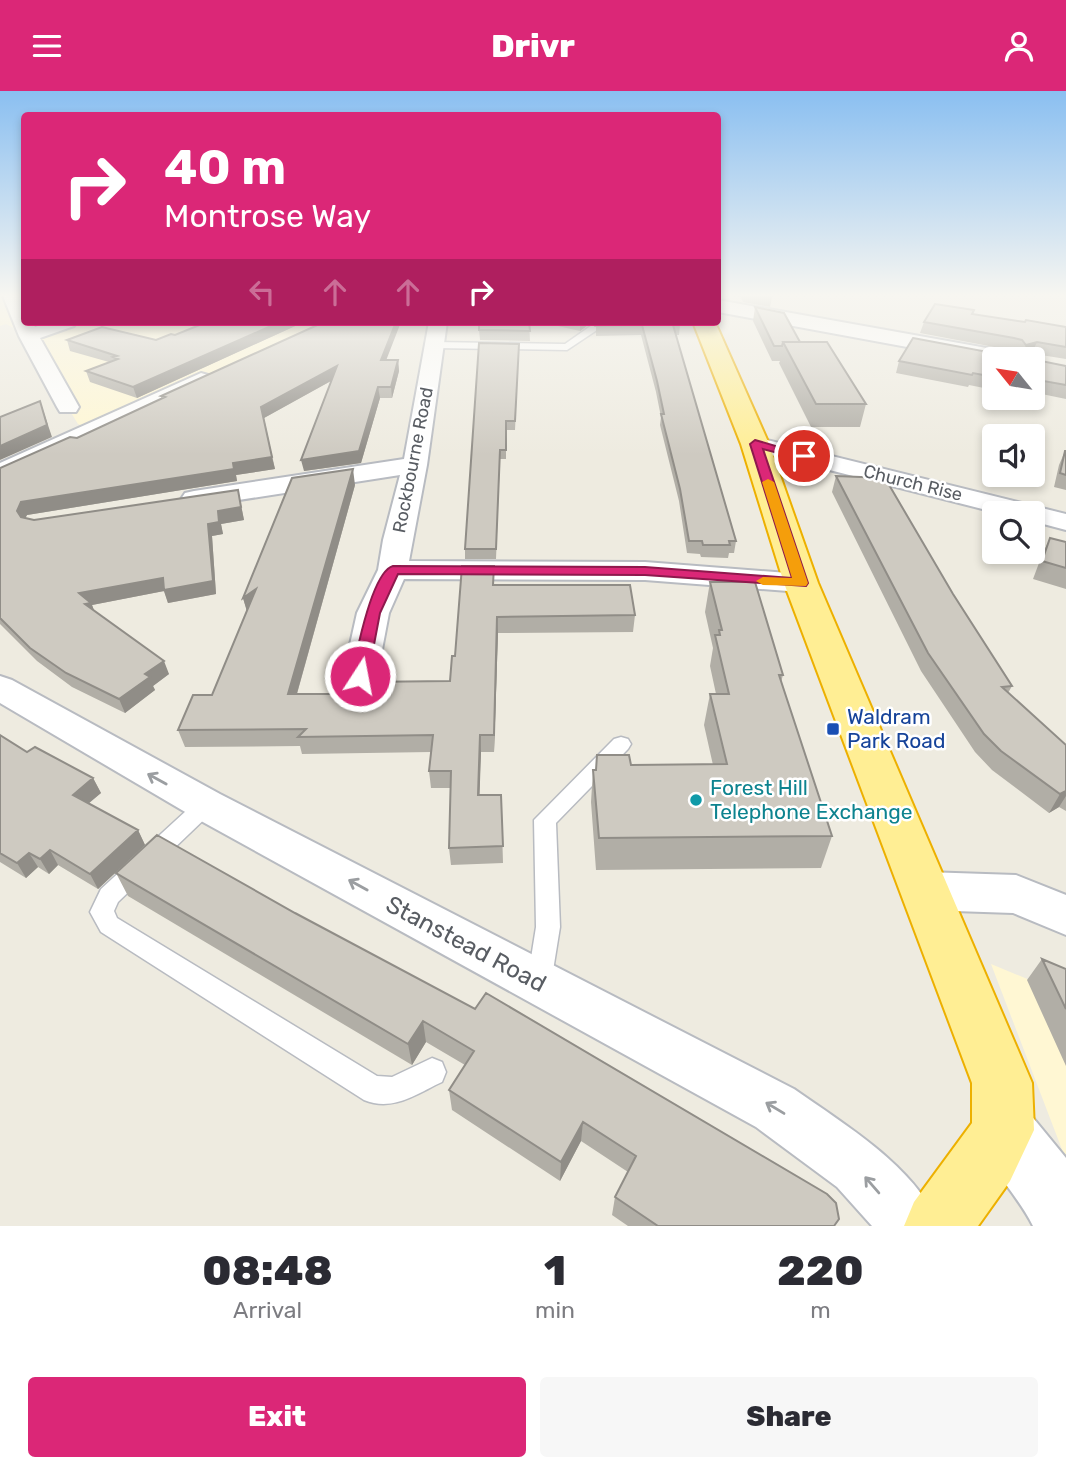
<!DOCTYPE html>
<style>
body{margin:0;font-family:Rubik,sans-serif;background:#f7f7f7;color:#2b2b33;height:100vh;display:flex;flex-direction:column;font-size:26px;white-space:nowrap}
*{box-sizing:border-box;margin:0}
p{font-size:23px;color:#7c7c81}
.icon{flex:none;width:38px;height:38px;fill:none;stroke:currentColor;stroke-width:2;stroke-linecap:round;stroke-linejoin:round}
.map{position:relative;height:1135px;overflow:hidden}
.drawer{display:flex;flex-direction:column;background:#fff;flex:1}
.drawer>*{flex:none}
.guide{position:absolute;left:21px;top:21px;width:700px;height:214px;border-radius:7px;box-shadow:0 4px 10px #0003;background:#db2777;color:#fff;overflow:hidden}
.needle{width:46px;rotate:300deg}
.buttons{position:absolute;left:982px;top:256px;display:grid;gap:14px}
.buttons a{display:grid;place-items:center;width:63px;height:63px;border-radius:7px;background:#fff;box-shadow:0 4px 10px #0003;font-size:35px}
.pin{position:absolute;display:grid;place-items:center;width:60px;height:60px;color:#fff;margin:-30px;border:4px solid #fff;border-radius:50%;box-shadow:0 2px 7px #0007}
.me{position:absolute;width:77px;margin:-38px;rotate:11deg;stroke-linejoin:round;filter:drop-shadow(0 0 5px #0008)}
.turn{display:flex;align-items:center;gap:24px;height:147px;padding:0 28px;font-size:32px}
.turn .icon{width:91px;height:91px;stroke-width:2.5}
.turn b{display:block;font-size:49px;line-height:60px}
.lanes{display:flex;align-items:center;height:66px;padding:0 28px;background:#0003;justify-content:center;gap:35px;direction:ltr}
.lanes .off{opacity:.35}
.eta{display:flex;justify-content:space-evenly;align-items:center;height:119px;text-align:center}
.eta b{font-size:42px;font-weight:800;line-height:49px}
.action{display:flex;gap:14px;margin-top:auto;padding:14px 28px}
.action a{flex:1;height:80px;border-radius:7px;background:#db2777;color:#fff;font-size:28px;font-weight:800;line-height:80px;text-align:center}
.action a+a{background:#f7f7f7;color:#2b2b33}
header{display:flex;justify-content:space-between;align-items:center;height:91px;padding:0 28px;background:#db2777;color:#fff;font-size:32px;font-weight:800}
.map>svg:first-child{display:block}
.commercial{fill:#fff7d3}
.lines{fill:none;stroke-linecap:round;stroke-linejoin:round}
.service-casing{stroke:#b8bbc1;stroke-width:3}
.minor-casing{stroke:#b8bbc1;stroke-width:4}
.tertiary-casing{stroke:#b8bbc1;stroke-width:4}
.trunk-casing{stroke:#edb000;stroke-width:4}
.service{fill:#fff;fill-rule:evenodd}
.minor{fill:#fff;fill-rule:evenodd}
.tertiary{fill:#fff;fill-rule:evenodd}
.trunk{fill:#ffee94;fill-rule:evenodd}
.wall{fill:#b1aea6}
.shaded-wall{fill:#908d87}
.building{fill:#cecac1;stroke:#908d87;stroke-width:2}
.oneway{stroke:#9b9ea1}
.route{fill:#db2777;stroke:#8e194d;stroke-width:2}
.slow{fill:#f59e0b}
.transit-dot{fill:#1a4fb4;stroke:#fff;stroke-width:2.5}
.culture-dot{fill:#0f9aa8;stroke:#fff;stroke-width:2.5}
.labels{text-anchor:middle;stroke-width:5;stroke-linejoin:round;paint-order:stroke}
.far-street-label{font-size:18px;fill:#595d63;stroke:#fff}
.transit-label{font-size:21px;fill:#164399;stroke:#fff;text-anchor:start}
.culture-label{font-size:21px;fill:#0d838f;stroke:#fff;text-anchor:start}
.near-street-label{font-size:24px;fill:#595d63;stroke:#fff}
</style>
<header><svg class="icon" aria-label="menu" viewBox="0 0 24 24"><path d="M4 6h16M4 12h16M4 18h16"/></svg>Drivr<svg class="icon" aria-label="person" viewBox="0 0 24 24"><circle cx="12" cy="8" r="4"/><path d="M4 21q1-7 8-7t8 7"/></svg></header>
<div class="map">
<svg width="1066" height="1135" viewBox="0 0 1066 1135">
<rect width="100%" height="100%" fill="#eeebe0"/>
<!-- commercial -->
<path class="commercial" d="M0,205H24V231H325L91,339L78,333L70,320L29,245L6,233L0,235Z
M991,873L1066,904V1069Z"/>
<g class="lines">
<defs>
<path id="service" d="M617,231L622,234L620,236L600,237L567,259L435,257L430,254L435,251L565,253L595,232Z
M621,646L628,648L631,653L628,658L556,732L560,836L551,892L548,900L539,904L530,900L527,892L536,836L534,729L614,648Z
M206,706L213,708L216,714L213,720L118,811L114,820L117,827L377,985L392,986L432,967L442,971L446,981L442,991C416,1003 393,1021 364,1009L101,841L90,821L101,798L199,708Z"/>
<path id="minor" d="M3,205H21L24,214V231H32L35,236L50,231H76L74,235L40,247L79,316L76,321H60L57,316L19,245Z
M429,231H447L427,374L409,470L645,471L801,483L812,486L816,492L812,498L801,501L645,489L404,488L389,522L377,585L372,593L360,596L348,593L343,585L357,522L378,479L383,449L400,384L194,416L185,414L181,408L185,402L194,400L404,368Z
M201,282L208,284L212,288L208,292L0,389V372Z
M755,346L1066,423V439L1032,430V422H998L747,358L743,353L747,348Z
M0,585L12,589L220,703L794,998C845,1034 915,1075 940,1135H872L837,1096L756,1036L192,725L0,612Z
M925,781L1016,784L1066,804V844L1013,822L925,819L910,813L903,800L910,787Z"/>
<path id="tertiary" d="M718,209L1009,261L1017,263L1020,268H994V272L718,221Z
M1003,1008L1025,1017L1066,1067V1135H1033C1016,1101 987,1075 972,1039L981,1017Z"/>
<path id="trunk" d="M693,231H715L769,353L818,492L1032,992L1034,1039L1010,1090L978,1135H904L914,1111L972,1032V992L784,492L741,353Z"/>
</defs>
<!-- service casing -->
<use href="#service" class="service-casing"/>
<!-- minor casing -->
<use href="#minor" class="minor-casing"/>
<!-- tertiary casing -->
<use href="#tertiary" class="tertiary-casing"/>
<!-- trunk casing -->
<use href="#trunk" class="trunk-casing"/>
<!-- service -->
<use href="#service" class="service"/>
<!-- minor -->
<use href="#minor" class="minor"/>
<!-- tertiary -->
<use href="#tertiary" class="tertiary"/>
<!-- trunk -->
<use href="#trunk" class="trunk"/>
</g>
<!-- wall -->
<path class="wall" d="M738,205H772V206L770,216L743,211L741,206Z
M755,216L800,251L866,313L860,336H811L779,272L780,270H772L753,230Z
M972,223L1025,231L1066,236V268L1035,263L1036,269L1066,275V308L1032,301V268H994V299L969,294L968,296L896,282L899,270L998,263L1010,259L920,242L924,231Z
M207,231H304L137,307L90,291L86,280L109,271L70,260L67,249H156L175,244Z
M529,231L530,250L480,249L479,239Z
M540,231H592L580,240Z
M680,234L679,244H676L736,450L734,462H729L728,467L701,466L700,463L687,462L679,410L660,334L661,326L656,301L641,244L596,245V235Z
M519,253L515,339H506V368H500L496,468H465V458Z
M386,269H398L399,280L392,307H380L361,372L304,380L331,290L264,327L275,378L236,384L237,390L27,424L25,427L34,429L238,399L244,429L221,433L223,443L212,445L216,503L168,512L164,500L92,514L94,519L169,583L153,595L155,599L125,622L72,596L37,570L0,533V377L77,347L161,308V305Z
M1065,360H1066V399L1054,396L1059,374Z
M836,385L953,503L1012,595L1008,602L1066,654V720L1059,716L1049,722L992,679L975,661L921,580L832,401Z
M355,394L297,603H358L450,590L455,565L494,494L635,524L633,541L498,542L494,661H481L479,704H501L503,772L451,774L449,757L451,697H431L429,680L431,661L302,663L300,655L185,656L178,639L212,604L247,520L243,507Z
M1050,447L1066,451V498L1033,488L1042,464Z
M710,491L783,584L781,591L832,745L821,777L596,779L591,711L593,679L631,674H713L704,634L710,603H716L710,575L713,557L705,521Z
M0,644L27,661L93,687L101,702L88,712L138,739L145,754L98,798L58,774L49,783L38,776L26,787L0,771Z
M157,744L835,1135H628L612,1124L615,1106L628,1081L581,1050L560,1090L452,1019L449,999L465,974L426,951L412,974L128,805L116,782Z
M1042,868L1066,878V975L1027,889Z"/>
<!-- shaded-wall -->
<path class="shaded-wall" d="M280,231H304L137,307L133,296Z
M396,231H401L382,280L381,269Z
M580,231H592L580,240Z
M1037,251L1032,262L1022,266L1026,254Z
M398,269L399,280L392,307L391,296Z
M337,275L338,286L264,327L261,316Z
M378,296L380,307L361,372L304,380L301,369Z
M40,310L52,346L0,369V355Z
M272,366L275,378L236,384L237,390L27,424L23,432L17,420L21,411L233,372Z
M353,378L355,394L292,620L288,603Z
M238,399L244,429L221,433L223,443L212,445L216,503L168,512L164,500L92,514L96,525L91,526L79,502L163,487L218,420Z
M256,498L248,524L243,507Z
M497,526L498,542L494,661V644Z
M164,570L169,583L153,595L155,599L125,622L119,608L145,583Z
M480,644L481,661L479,721L478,704Z
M93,687L101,702L81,719L73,704Z
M1066,700V705L1059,716L1049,722L1060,703Z
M138,739L145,754L98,798L90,783Z
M50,759L58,774L49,783L40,768Z
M29,762L38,776L26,787L17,772Z
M423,930L426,951L412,974L408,953Z
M583,1031L581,1050L560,1090L561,1071Z"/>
<!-- building -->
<path class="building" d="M935,213L974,219L972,223L1025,231L1026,229L1066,236V256L1037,251L1026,254L1022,249L1014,247L924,231Z
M755,216L784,222L800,251H783L782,255H774Z
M207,231H280L133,296L86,280L118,268L113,266L117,265L67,249L102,236L156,249L171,243L175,244Z
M324,231H396L381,269H398L391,296H378L359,360L301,369L337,275L261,316L272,366L233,372L234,378L21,411L17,420L21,426L34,429L238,399L241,416L218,420L219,431L208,433L213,490L164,499L163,487L79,502L91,512L85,513L164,570L145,583L150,586L119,608L66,582L30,557L0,527V377L70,346L77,347L165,306L161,305Z
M479,231H529L530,240L479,239Z
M600,231H679L680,234H673L736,450H729L730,454H703L702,450H689L680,398L661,323H664L657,290L642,234L596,235Z
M913,247L998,263L1001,259H1034L1036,269L1066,275V294L1032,288V268H994V286L973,282L972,284L899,270Z
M783,251H827L866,313H816Z
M479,252L519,253L515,330H506V359H500L496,458H465Z
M40,310L47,334L0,355V326Z
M1065,360H1066V384L1060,382Z
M353,378L288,603H358L361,591L450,590L452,565H455L462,475H494L493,494H630L635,524L497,526L494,644H480L478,704H501L503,755L449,757L451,680H429L433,644L298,646L306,638L178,639L193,604H212L256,498L243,507L292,387Z
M836,385L885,387L953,503L1012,595L1002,596L1066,654V700L1060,703L1001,660L984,643L928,562Z
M1050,447L1066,451V477L1042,470Z
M710,491H755L783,584H779L832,745L599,747L593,679H596L597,664H629L631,674L727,673L710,603H729L715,544H720L719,539H722Z
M0,644L27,661L35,656L93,687L73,704L138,739L90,783L50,759L40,768L29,762L17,772L0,762Z
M157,744L295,822L475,918L486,902L827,1103L836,1112L839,1128L834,1135H658L615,1106L636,1065L583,1031L561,1071L449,999L474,960L423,930L408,953L116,782Z
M1042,868L1066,878V918Z"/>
<!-- one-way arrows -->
<defs><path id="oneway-shaft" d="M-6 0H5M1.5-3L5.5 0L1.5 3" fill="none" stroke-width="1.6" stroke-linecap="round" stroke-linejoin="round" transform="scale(1.75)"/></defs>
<g class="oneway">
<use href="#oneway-shaft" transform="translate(157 688) rotate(-151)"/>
<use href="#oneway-shaft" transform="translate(358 794) rotate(-151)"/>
<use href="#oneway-shaft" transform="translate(775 1017) rotate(-149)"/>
<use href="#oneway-shaft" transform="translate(872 1094) rotate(-131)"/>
</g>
<!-- sky -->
<linearGradient id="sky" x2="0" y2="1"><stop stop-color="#8abff1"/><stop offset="0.56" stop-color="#f7f6f1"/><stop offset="1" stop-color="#f7f6f1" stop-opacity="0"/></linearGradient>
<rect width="1066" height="364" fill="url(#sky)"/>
<!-- route -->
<path class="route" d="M755,349L810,365L804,369L763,358L808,492L806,495L645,484L398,483L380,522L368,585L360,591L352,585C356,564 372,481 393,475L645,476L792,487L750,353Z"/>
<!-- slow -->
<path class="slow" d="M768,388L774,391L808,492L806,495L763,494L756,490L763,486L792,487L762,391Z"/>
<!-- markers -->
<rect class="transit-dot" x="826" y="631" width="14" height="14" rx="3.5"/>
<circle class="culture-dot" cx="696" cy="709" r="7"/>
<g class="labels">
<!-- far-street labels -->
<g class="far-street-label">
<text transform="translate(413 369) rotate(-79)" y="6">Rockbourne Road</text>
<text transform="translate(913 392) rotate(14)" y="6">Church Rise</text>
</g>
<!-- transit labels -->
<g class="transit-label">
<text x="847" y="633">Waldram<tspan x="847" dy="24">Park Road</tspan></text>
</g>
<!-- culture labels -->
<g class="culture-label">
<text x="710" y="704">Forest Hill<tspan x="710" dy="24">Telephone Exchange</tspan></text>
</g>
<!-- near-street labels -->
<g class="near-street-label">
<text transform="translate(466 853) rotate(28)" y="8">Stanstead Road</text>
</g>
</g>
</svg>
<div class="buttons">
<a><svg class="needle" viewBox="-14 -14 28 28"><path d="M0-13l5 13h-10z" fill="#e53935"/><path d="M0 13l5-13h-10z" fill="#7c7c81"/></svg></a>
<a><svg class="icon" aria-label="sound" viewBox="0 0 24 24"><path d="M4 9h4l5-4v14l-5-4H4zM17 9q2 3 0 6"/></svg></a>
<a><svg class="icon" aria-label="search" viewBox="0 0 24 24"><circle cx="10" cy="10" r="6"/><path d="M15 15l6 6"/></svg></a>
</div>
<div class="pin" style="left:804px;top:365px;background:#d93025"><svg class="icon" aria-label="arrive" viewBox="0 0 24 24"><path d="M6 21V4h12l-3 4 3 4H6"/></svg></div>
<svg class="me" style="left:360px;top:585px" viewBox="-20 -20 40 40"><circle r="17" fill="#db2777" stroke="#fff" stroke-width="3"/><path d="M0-11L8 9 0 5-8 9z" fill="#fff"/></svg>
<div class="guide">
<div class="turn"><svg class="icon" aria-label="right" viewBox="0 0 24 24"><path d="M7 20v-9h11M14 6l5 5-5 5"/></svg><div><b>40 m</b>Montrose Way</div></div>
<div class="lanes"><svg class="icon off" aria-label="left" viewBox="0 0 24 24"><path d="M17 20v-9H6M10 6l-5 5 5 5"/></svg><svg class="icon off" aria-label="ahead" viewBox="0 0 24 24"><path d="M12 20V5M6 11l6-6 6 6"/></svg><svg class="icon off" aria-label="ahead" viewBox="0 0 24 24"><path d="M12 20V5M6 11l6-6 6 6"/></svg><svg class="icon" aria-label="right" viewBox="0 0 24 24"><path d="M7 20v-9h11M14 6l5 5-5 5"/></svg></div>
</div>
</div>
<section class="drawer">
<div class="eta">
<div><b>08:48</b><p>Arrival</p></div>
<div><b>1</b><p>min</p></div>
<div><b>220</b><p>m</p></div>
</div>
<div class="action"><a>Exit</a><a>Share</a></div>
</section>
